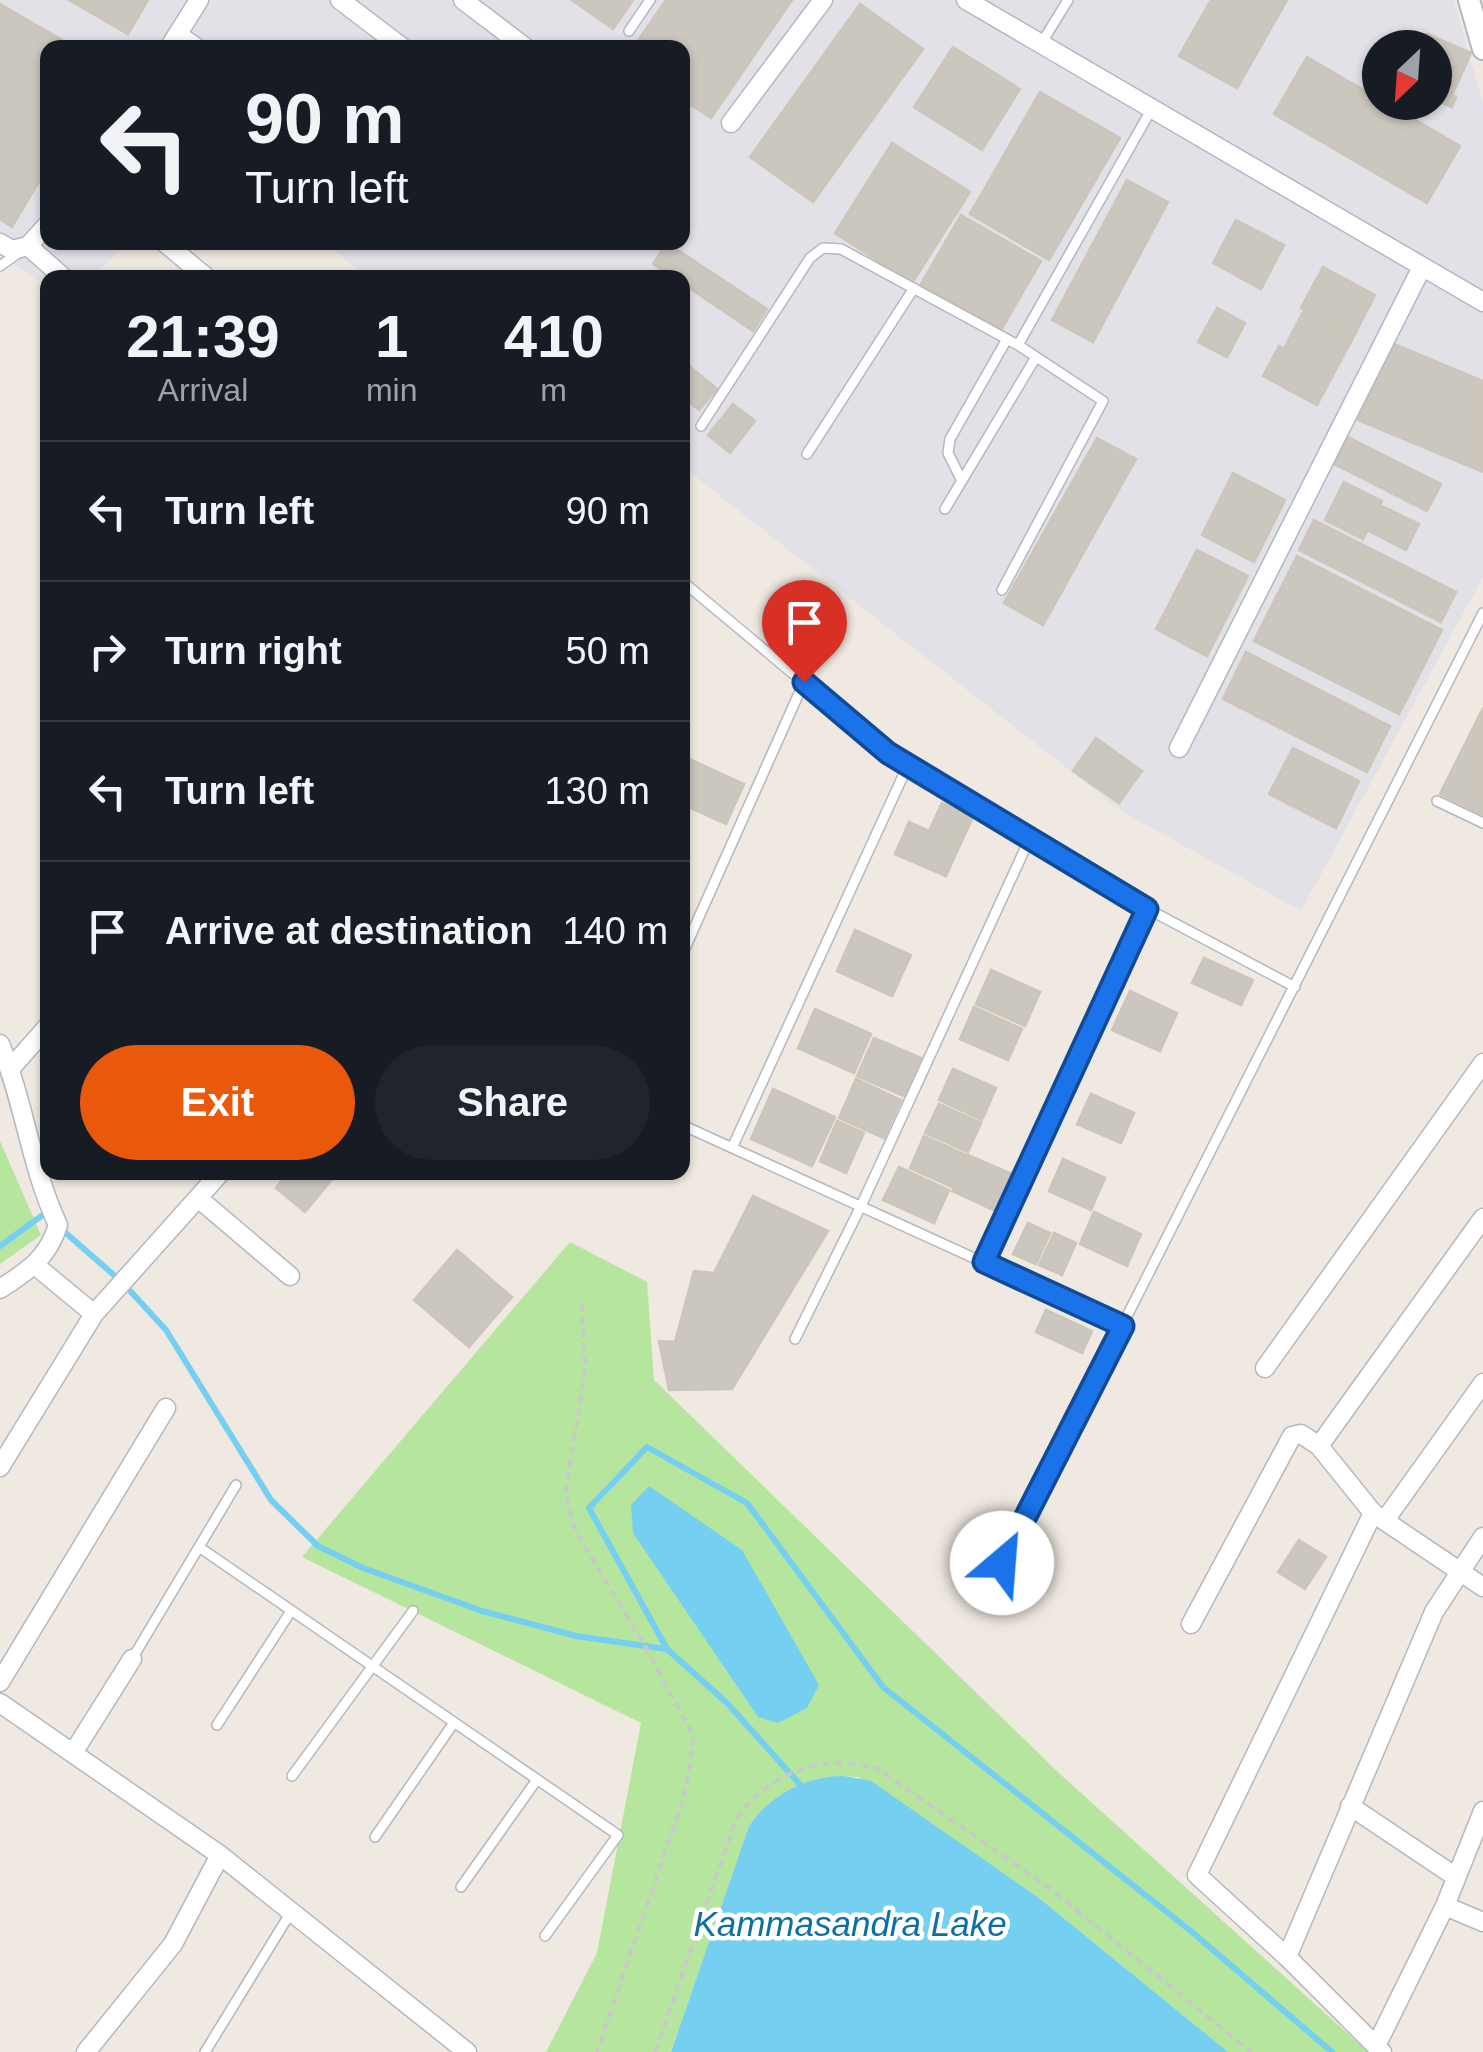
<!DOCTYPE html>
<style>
body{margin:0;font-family:Arial,sans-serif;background:#20242c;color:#f1f3f6;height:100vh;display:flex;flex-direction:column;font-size:38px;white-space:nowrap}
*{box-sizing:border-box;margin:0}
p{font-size:32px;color:#9ea1a6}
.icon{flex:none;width:55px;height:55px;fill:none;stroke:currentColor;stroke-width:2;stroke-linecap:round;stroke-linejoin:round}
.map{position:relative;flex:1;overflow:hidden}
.side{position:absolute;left:40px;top:270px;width:650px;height:910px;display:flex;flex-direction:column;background:#171b24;border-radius:20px;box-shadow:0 2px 8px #0004}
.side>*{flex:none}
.top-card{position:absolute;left:40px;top:40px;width:650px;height:210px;border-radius:20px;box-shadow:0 2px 8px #0004;background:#171b24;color:#f1f3f6;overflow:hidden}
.needle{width:65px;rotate:205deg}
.buttons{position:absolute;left:1362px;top:30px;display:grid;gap:20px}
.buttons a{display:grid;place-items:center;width:90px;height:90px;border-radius:50%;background:#171b24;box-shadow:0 2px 8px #0004;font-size:50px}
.pin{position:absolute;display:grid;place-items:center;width:85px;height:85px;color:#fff;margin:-102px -42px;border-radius:50% 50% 50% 0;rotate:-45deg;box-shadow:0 0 10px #0007}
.pin .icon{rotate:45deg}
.me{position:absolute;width:110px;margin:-55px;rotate:27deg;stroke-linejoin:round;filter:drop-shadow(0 0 8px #0008)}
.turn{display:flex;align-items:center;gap:35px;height:210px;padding:0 40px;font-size:45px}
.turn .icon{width:130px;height:130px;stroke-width:2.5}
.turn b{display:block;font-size:70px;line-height:85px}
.eta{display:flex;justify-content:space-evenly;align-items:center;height:170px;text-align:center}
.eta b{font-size:60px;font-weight:700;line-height:70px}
.button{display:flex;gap:20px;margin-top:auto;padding:20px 40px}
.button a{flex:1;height:115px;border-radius:60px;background:#ea580c;color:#fff;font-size:40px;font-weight:700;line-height:115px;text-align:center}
.button a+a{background:#20242c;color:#f1f3f6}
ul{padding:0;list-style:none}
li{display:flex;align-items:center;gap:30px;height:140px;padding:0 40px;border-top:2px solid #363941}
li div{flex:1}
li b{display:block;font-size:38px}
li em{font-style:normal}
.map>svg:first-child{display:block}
.industrial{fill:#e3e1e8;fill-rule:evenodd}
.green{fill:#b6e59e}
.water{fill:#75cff0}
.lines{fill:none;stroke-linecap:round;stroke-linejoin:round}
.stream{stroke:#75cff0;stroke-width:6}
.building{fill:#cbc7bf;stroke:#cbc5ba;stroke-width:2.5}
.service-casing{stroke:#b4b7c1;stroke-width:12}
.minor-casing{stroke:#b4b7c1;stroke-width:21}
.tertiary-casing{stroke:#b4b7c1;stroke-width:24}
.path{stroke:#c9c9c9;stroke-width:4;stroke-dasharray:8 5;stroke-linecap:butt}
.service{stroke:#fff;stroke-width:9}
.minor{stroke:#fff;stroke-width:18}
.tertiary{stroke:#fff;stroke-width:20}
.route-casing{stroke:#114b97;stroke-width:25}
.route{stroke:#1a73e8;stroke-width:18}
.labels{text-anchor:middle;stroke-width:9;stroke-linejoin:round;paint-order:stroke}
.water-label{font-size:35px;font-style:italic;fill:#0d6fa3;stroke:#fff}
</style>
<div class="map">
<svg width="1483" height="2052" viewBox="0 0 1483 2052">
<rect width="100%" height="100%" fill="#efe9e1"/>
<!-- industrial -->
<path class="industrial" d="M0,0H1454L1483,104V577L1301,911L1123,812L683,467L682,278L367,277L326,243L682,242V48H48V242L126,243L93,277L48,278L47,286L0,255ZM1380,48H1435V102H1380Z"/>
<!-- green -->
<path class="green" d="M0,1141L41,1235L0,1264Z
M570,1242L647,1282L654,1380L1060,1774L1368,2052H1228L1039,1898L858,1777C815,1773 774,1790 749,1826L671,2052H546L597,1953L641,1723L302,1557Z"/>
<!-- water -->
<path class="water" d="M649,1486L742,1550L819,1685L807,1708L778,1723L758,1717L633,1533L631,1505Z
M844,1776L871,1781L1039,1898L1228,2052H671L749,1826C770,1795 806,1776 844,1776Z"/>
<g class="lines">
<!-- stream -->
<path class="stream" d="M60,1228L122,1282L166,1330L271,1500L318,1546L363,1568L482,1611L576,1636L666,1649
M0,1246L44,1214L47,1217
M804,1789L727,1703L667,1649L589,1508L647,1447L747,1503L883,1687L1192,1932L1332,2052"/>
</g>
<!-- building -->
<path class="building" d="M69,0H148L128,34Z
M572,0H633L613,29Z
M666,0H792L711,118L682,99V48H633Z
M1211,0H1287L1237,88L1179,56Z
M0,4L76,48H48V166L12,227L0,219Z
M860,4L923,49L813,202L750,157Z
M1427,34L1471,53L1463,71L1435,59V48H1421Z
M953,47L1020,89L982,150L914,107Z
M1307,57L1460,146L1427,203L1274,114Z
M1435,62L1462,73L1453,93L1435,85Z
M1435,87L1456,97L1452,107L1435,100Z
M1040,92L1120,138L1049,260L970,214Z
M892,143L970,192L912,283L835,233Z
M1127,180L1168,202L1093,342L1052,320Z
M961,215L1041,261L1001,330L921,284Z
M1236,220L1284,245L1261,289L1213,263Z
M667,243L767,309L753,331L682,283V278H674L653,264Z
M1323,267L1375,295L1354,336L1301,308Z
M1217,308L1245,323L1227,357L1198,342Z
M1303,312L1353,338L1334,373L1285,347Z
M1389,342L1483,381V472L1356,419Z
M1279,346L1333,375L1317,405L1263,376Z
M682,360L717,389L699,410L682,396Z
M733,404L755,421L730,453L708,435Z
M1340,433L1441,484L1427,511L1326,460Z
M1097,438L1136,459L1043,625L1004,603Z
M1233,473L1285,500L1254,562L1202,535Z
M1344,482L1382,501L1363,539L1325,520Z
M1380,505L1419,524L1406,550L1367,530Z
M1314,520L1456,592L1441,622L1299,550Z
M1197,550L1248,576L1207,656L1156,629Z
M1297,556L1442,630L1399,714L1254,641Z
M1246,652L1390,726L1367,772L1223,699Z
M1483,708V815L1440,794Z
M1096,738L1142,771L1119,803L1073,771Z
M1293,748L1359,781L1336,828L1269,794Z
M687,758L744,784L726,824L682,804V768Z
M942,803L973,817L961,843L930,829Z
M909,822L960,845L946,876L895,854Z
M855,930L911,955L892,996L837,971Z
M1204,958L1253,980L1241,1005L1192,983Z
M991,970L1040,992L1025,1026L976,1004Z
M1130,991L1177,1013L1160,1051L1112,1030Z
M974,1007L1022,1029L1008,1060L960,1039Z
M815,1009L871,1034L854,1073L798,1048Z
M874,1038L921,1058L904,1096L857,1076Z
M953,1069L996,1088L982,1120L939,1100Z
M856,1079L901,1100L884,1138L839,1118Z
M773,1089L835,1117L812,1166L751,1139Z
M1091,1094L1134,1113L1121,1143L1077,1124Z
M939,1104L981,1123L968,1152L925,1133Z
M837,1121L864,1133L846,1173L820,1161Z
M924,1136L966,1155L952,1187L910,1168Z
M968,1155L1016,1176L1000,1213L952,1191Z
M1063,1159L1105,1178L1091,1210L1049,1191Z
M899,1167L949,1190L934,1223L883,1200Z
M288,1172H338L305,1212L276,1188Z
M753,1196L828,1231L732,1389L669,1390L659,1341L675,1342L694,1271L714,1273Z
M1094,1212L1141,1234L1127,1266L1080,1244Z
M1028,1223L1050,1233L1036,1264L1013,1254Z
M1054,1233L1076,1243L1062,1275L1039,1265Z
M457,1250L512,1297L469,1347L414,1300Z
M1046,1310L1092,1331L1082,1353L1036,1332Z
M1299,1540L1326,1557L1305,1589L1278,1572Z"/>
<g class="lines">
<defs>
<path id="service" d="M629,31L650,0
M1041,44L1068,0
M0,266L18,253
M1018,345L1151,110
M701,426L810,258L823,248L841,249L1018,345L1103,401L1002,590
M807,454L914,288
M962,481L948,453L950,439L1007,339
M945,509L1036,357
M682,581L888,753L1093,880L1295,987
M1437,801L1483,823
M682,955L804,682
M682,1125L1123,1326
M732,1148L908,765
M984,1262L1147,909
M795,1339L861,1206L1029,840
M199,1547L618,1835L545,1936
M1002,1563L1483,613
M132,1659L236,1485
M217,1725L291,1611
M292,1776L413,1611
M375,1837L453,1724
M461,1887L536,1781
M205,2052L291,1912"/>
<path id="minor" d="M340,0L403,48
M463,0L526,48
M966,0L1483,302
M178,35L197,48
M169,48L199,0
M731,123L823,0
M164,242L207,278
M0,243L12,250L28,246L48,224
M28,246L64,278
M1179,748L1422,267
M0,1044C25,1104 30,1165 58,1225C48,1258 28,1271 0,1289
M10,1069L48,1026
M198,1198L290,1276
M36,1266L94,1314
M1265,1368L1483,1063
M1319,1446L1483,1218
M0,1467L94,1314L221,1172
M1385,1520L1483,1383
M1191,1624L1292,1436L1301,1434L1319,1446L1373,1513
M0,1682L166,1408
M0,1703L220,1855L467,2052
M73,1753L132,1659
M1350,1806L1456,1877
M1445,1906L1483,1922
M1287,1957L1197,1875L1373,1513L1483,1587
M1376,2046L1445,1906L1483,1811
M86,2052L173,1944L220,1855
M1382,2052L1287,1957L1434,1612L1483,1537"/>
<path id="tertiary" d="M1469,0L1483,49"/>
</defs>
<!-- service casing -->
<use href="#service" class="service-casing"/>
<!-- minor casing -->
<use href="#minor" class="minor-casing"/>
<!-- tertiary casing -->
<use href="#tertiary" class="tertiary-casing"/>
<!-- path -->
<path class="path" d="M582,1304L585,1373L565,1494L576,1532L645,1646L694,1737L684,1797L597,2052
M655,2052L736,1819C769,1773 822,1753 877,1768L1048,1887L1251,2052"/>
<!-- service -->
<use href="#service" class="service"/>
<!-- minor -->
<use href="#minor" class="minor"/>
<!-- tertiary -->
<use href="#tertiary" class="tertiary"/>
</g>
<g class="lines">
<defs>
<path id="route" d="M804,682L888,753L1147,909L984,1262L1123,1326L1002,1563"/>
</defs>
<!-- route casing -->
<use href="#route" class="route-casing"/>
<!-- route -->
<use href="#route" class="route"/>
</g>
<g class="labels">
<!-- water labels -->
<g class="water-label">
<text x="850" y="1936">Kammasandra Lake</text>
</g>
</g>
</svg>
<div class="buttons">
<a><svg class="needle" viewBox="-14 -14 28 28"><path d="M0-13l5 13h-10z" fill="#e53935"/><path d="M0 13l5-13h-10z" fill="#9ea1a6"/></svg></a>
</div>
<div class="pin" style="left:804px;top:682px;background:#d93025"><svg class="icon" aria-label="arrive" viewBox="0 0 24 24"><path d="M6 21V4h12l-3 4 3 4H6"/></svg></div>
<svg class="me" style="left:1002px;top:1563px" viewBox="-20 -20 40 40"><circle r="19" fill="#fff"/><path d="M0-13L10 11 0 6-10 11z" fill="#1a73e8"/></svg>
<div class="top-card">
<div class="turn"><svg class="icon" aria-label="left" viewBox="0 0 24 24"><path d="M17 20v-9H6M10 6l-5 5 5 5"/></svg><div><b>90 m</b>Turn left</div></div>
</div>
<section class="side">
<div class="eta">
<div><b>21:39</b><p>Arrival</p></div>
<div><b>1</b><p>min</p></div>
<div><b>410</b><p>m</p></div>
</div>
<ul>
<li><svg class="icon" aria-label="left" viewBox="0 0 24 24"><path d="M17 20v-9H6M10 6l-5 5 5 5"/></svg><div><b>Turn left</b></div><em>90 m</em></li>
<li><svg class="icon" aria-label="right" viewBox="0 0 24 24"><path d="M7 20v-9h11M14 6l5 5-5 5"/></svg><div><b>Turn right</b></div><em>50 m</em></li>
<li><svg class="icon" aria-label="left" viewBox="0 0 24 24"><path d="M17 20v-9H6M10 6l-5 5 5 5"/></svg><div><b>Turn left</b></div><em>130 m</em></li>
<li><svg class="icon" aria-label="arrive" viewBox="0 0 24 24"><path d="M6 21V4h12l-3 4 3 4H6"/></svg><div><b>Arrive at destination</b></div><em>140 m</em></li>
</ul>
<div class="button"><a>Exit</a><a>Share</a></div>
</section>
</div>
